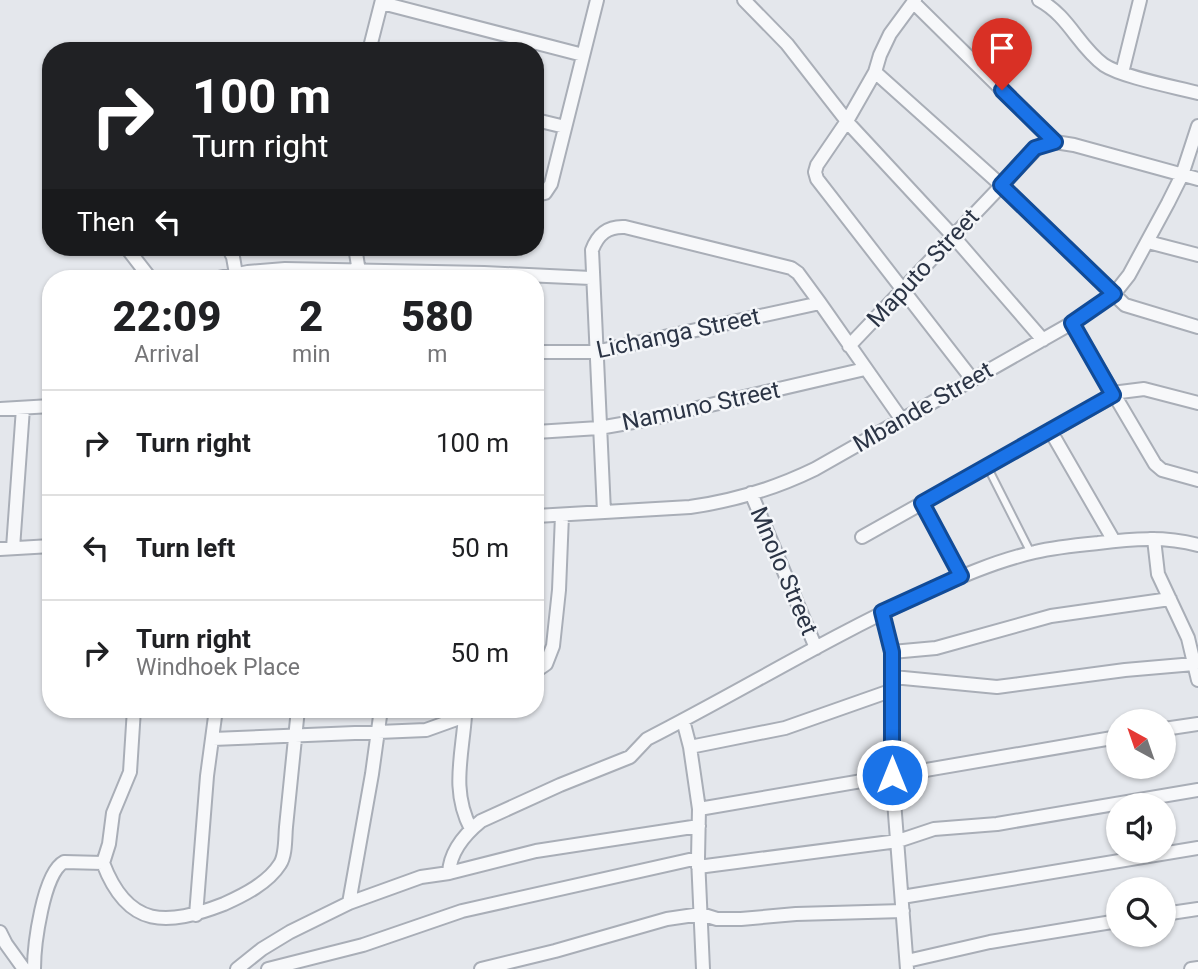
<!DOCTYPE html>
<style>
body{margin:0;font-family:Roboto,sans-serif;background:#f2f2f2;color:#202124;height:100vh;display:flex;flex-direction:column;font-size:26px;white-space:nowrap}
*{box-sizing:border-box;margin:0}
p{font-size:23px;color:#757577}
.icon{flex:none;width:38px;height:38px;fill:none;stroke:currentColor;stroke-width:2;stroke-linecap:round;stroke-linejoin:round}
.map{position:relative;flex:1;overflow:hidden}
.sheet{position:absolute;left:42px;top:270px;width:502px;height:448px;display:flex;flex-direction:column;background:#fff;border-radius:28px;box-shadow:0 2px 5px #0004}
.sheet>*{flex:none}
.banner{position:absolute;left:42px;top:42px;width:502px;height:214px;border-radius:28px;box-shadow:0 2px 5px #0004;background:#202124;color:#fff;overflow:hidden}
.needle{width:46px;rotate:320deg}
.buttons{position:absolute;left:1106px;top:709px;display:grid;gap:14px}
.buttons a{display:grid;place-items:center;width:70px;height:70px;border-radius:50%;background:#fff;box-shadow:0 2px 5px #0004;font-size:35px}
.pin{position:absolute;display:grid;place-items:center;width:60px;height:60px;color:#fff;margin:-72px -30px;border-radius:50% 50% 50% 0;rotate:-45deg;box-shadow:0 0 7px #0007}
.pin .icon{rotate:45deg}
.me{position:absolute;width:77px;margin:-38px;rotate:0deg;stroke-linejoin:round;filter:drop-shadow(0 0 5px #0008)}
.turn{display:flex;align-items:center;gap:24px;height:147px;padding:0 35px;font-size:32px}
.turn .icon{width:91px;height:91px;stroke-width:2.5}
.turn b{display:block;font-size:49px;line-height:60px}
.then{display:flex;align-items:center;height:66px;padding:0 35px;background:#0003;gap:14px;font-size:26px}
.eta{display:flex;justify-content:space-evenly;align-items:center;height:119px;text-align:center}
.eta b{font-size:42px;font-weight:800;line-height:49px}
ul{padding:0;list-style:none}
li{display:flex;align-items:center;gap:21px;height:105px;padding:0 35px;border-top:2px solid #e0e0e0}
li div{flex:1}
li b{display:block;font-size:26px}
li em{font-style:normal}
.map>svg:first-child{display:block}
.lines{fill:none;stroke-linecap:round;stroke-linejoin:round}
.lane-casing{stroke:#a9aeb7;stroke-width:10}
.street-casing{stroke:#a9aeb7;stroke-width:16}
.lane{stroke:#f7f8fa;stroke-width:6}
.street{stroke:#f7f8fa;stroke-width:12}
.route-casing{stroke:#114b97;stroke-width:18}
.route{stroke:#1a73e8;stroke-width:12}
.labels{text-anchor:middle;stroke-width:5;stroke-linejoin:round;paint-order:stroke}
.street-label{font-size:24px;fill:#2b3445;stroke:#f4f6f9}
</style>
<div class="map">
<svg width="1198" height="969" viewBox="0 0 1198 969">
<rect width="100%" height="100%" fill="#e4e7ec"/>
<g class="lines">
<defs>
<path id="lane" d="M987,466L1031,553"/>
<path id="street" d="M744,0L787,44L850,125L953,236L1043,340
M915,0L890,34L880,55L875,72L847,121L817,165L815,172L817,179L972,379
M1039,0C1069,16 1078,46 1104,65C1122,77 1175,87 1198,93
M913,2L1055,142
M382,3L583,55
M369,51L382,0
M875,72L1001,185L1125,305L1198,327
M1122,73L1140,0
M536,120L565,127
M536,195L545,193L551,184L597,0
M1148,242L1198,255
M126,247L150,278
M228,247L233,257L236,274
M355,247L360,278
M218,278L248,272L285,269L484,273L591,278
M1072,323L1155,464L1162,470L1198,480
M849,346L1039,146L1055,142L1074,145L1198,179
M536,352H595L820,303
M0,409L51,406
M1050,430L1114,541
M536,432L599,428L650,419L865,369
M751,493L816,648
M922,503L961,576
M604,512L592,250C598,234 608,226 625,227L791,268L798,273L820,303L902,420
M536,516L690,507C733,501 776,488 815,469L1072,323L1114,294L1129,275L1168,203L1182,175L1198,126
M862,537L1120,392L1144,389L1198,403
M1154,539L1158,574L1188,638L1198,680
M13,548L23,408
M0,549L51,546
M882,612L892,652V775L907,969
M892,652L936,648L1051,616L1170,599
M536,671L546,664L553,646L559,590L562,515
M893,677L997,687L1125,670L1194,664
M465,716C462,757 451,791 471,829
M683,720L690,747L699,809L698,858L703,969
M1164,729L1198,724
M213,739L426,730L465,716L466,709
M690,747L785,728L893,690
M699,809L1118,737
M103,863C128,929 167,926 224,904C244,895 268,883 280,864C286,855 285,837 286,827C290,787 294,748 298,709
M103,863L109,844L113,813L130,772L134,709
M698,867L898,841L934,829L997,824L1198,790
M449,873C450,851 465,834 481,821L560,785L630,757L647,739C739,692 827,638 920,595C957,578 995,561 1035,552C1055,547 1077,545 1098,543C1131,539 1165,536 1198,545
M902,897L1198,848
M349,903L372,774L381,709
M1164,914L1198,909
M196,915L207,776L216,709
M0,932L6,944L24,969
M907,961L990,942L1118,921
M34,969C34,946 43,873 64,862L103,863
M237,969L262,949L290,932L349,903L421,877L449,873L536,851L699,826
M268,969L363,945L462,911L698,858
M481,969L555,951L667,919L701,914L717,919H741L796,914L903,911
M1191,969L1198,968"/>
</defs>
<!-- lane casing -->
<use href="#lane" class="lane-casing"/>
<!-- street casing -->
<use href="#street" class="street-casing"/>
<!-- lane -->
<use href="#lane" class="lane"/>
<!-- street -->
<use href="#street" class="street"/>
</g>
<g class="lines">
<defs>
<path id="route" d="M892,775V652L882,612L961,576L922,503L1113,395L1072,323L1114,294L1001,185L1035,148L1055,142L1002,90"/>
</defs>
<!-- route casing -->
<use href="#route" class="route-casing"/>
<!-- route -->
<use href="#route" class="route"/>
</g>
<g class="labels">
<!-- street labels -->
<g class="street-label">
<text transform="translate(923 268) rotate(-47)" y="8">Maputo Street</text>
<text transform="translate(678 333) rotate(-12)" y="8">Lichanga Street</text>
<text transform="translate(701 406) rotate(-12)" y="8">Namuno Street</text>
<text transform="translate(923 407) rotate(-30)" y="8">Mbande Street</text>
<text transform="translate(784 571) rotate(67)" y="8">Mnolo Street</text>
</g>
</g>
</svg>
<div class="buttons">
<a><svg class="needle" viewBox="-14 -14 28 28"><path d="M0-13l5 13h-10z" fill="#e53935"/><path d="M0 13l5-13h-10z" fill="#757577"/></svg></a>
<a><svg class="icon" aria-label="sound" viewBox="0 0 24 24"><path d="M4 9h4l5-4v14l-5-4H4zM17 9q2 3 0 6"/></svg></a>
<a><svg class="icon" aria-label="search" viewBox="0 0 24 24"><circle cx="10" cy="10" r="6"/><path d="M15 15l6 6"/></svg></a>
</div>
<div class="pin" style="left:1002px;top:90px;background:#d93025"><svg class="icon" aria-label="arrive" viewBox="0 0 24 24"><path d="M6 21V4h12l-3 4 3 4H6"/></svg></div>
<svg class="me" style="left:892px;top:775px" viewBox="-20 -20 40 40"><circle r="17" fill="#1a73e8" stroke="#fff" stroke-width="3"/><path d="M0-11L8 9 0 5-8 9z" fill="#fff"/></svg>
<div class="banner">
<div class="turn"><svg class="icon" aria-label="right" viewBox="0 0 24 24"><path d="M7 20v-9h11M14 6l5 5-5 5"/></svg><div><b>100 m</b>Turn right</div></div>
<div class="then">Then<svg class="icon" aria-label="left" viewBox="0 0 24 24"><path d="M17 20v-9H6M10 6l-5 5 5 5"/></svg></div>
</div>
<section class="sheet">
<div class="eta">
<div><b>22:09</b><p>Arrival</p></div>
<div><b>2</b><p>min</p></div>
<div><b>580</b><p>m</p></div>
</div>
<ul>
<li><svg class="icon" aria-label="right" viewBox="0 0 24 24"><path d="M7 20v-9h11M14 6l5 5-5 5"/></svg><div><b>Turn right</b></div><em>100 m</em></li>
<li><svg class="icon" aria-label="left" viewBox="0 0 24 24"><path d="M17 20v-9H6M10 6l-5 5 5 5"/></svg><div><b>Turn left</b></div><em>50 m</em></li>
<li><svg class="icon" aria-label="right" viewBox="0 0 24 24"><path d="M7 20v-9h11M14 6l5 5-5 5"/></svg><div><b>Turn right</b><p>Windhoek Place</p></div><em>50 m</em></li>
</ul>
</section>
</div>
